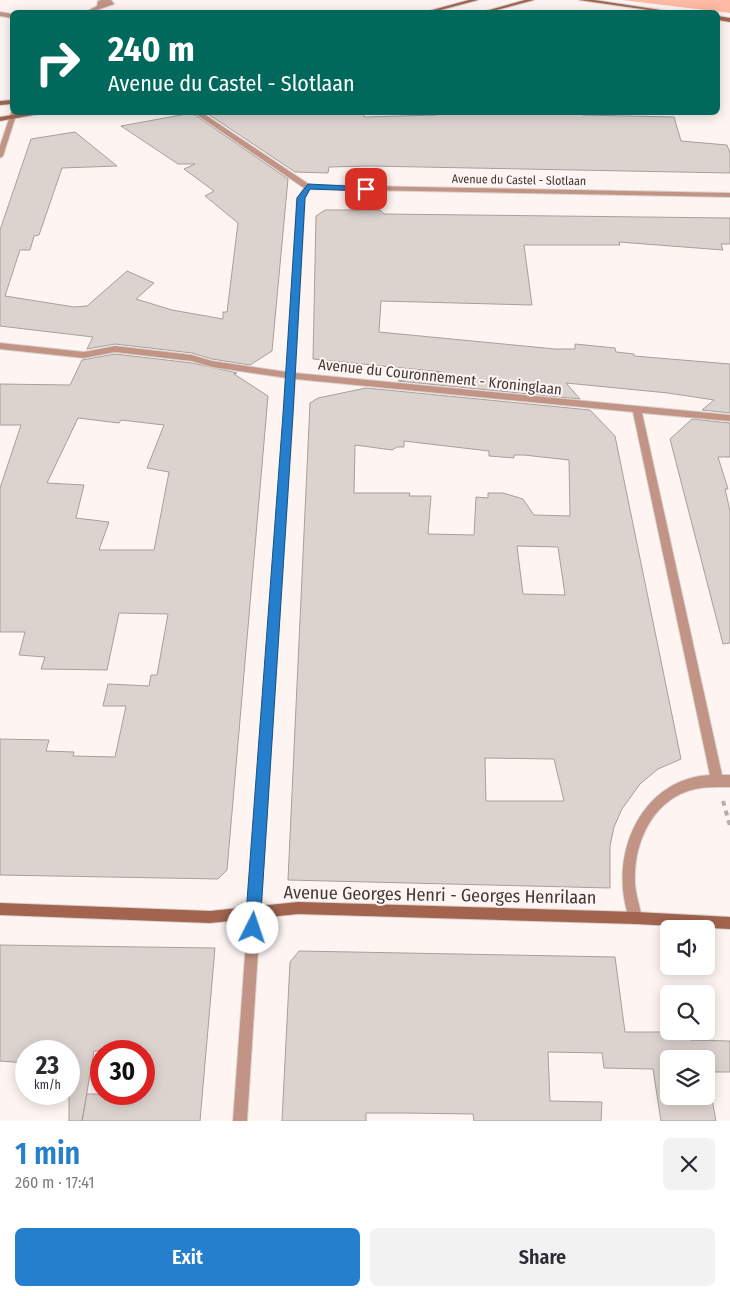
<!DOCTYPE html>
<meta charset="utf-8">
<style>
body{margin:0;font-family:"Fira Sans Condensed",sans-serif;background:#f2f2f3;color:#2b2b33;height:100vh;display:flex;flex-direction:column;font-size:19px;white-space:nowrap}
*{box-sizing:border-box;margin:0}
p{font-size:16px;color:#7c7c81}
.icon{flex:none;width:28px;height:28px;fill:none;stroke:currentColor;stroke-width:2;stroke-linecap:round;stroke-linejoin:round}
.map{position:relative;height:1121px;overflow:hidden}
.side{display:flex;flex-direction:column;background:#fff;flex:1}
.side>*{flex:none}
.banner{position:absolute;left:10px;top:10px;width:710px;height:105px;border-radius:8px;box-shadow:0 2px 12px #0003;background:#00695c;color:#fff;overflow:hidden}
.controls{position:absolute;left:660px;top:920px;display:grid;gap:10px}
.controls a{display:grid;place-items:center;width:55px;height:55px;border-radius:8px;background:#fff;box-shadow:0 2px 12px #0003;font-size:25px}
.speed{position:absolute;left:15px;top:1040px;display:flex;gap:10px;font-size:25px;font-weight:700;text-align:center}
.speed>*{display:grid;place-content:center;width:65px;height:65px;border-radius:50%;background:#fff;box-shadow:0 2px 12px #0003;line-height:1}
.speed small{font-size:12px;font-weight:400}
.speed .limit{border:8px solid #d22;background:#fff;color:#111}
.pin{position:absolute;display:grid;place-items:center;width:42px;height:42px;color:#fff;margin:-21px;border-radius:10px;box-shadow:0 2px 8px #0006}
.me{position:absolute;width:55px;margin:-28px;rotate:4deg;stroke-linejoin:round;filter:drop-shadow(0 0 4px #0008)}
.turn{display:flex;align-items:center;gap:18px;height:105px;padding:0 15px;font-size:22px}
.turn .icon{width:65px;height:65px;stroke-width:2.5}
.turn b{display:block;font-size:35px;line-height:42px}
.round{display:grid;place-items:center;flex:none;width:52px;height:52px;border-radius:8px;background:#f2f2f3}
.summary{display:flex;align-items:center;justify-content:space-between;height:85px;padding:0 15px}
h1{font-size:30px;font-weight:600;line-height:38px;color:#257fcd}
.cta{display:flex;gap:10px;margin-top:auto;padding:10px 15px}
.cta a{flex:1;height:58px;border-radius:8px;background:#257fcd;color:#fff;font-size:20px;font-weight:600;line-height:58px;text-align:center}
.cta a+a{background:#f2f2f3;color:#2b2b33}
.map>svg:first-child{display:block}
.green{fill:#ffbaa4}
.building{fill:#dcd3cf;stroke:#a89f9c;fill-rule:evenodd}
.lines{fill:none;stroke-linecap:round;stroke-linejoin:round}
.street-casing{stroke:#dbd3d1;stroke-width:2}
.secondary-casing{stroke:#dbd3d1;stroke-width:2}
.path{stroke:#b6afad;stroke-width:4;stroke-dasharray:5 5;stroke-linecap:butt}
.street{fill:#c19485;fill-rule:evenodd}
.secondary{fill:#a2644f;fill-rule:evenodd}
.route{fill:#257fcd;stroke:#185385}
.labels{text-anchor:middle;stroke-width:4;stroke-linejoin:round;paint-order:stroke}
.far-street-label{font-size:12px;fill:#3d3a38;stroke:#fef5f2}
.street-label{font-size:15px;fill:#3d3a38;stroke:#fef5f2}
.near-street-label{font-size:18px;fill:#3d3a38;stroke:#fef5f2}
</style>
<div class="map">
<svg width="730" height="1121" viewBox="0 0 730 1121">
<rect width="100%" height="100%" fill="#fef5f2"/>
<!-- green -->
<path class="green" d="M622,0H730V13Z"/>
<!-- building -->
<path class="building" d="M205,112H363L364,117L437,115L435,112H587L583,115L674,117L681,141L727,145L730,153V173L369,166L329,167L328,173L295,172Z
M192,113L288,179L272,351L250,365L212,359L192,353L115,344L87,349L93,337L0,326V230L31,139L75,132L117,166L62,168L39,235L34,236L30,250H20L5,296L74,307L87,306L127,271L154,283L136,299L172,310L223,319V312H227L238,223L205,196L214,191L184,169L195,164H178L121,126Z
M325,210H380L384,214L730,218V244H721L723,250L619,242L620,245H524L532,305L381,301L379,332L555,349H575V344L615,348L616,352L634,354V356L730,364V413L702,410L714,400L668,393L566,383L580,399L398,381L442,372L313,359L316,216Z
M115,354L192,363L237,373L234,374L268,396L227,870L218,879L0,875V739L49,740L46,751L74,752L73,756L115,757L126,706H103L108,684L149,686L151,675H157L168,614L119,613L107,670L41,669L45,657L19,655L25,632H0V488L21,425H0V384L70,385L82,360ZM78,418L119,423L121,420L164,425L147,468L169,472L154,550H99L109,522L76,518L84,485L47,483Z
M366,388L590,410L615,436L681,759L658,769L640,784L622,809L614,827L610,846V888L288,880L310,403L318,398ZM404,441L489,451V456L514,458V455H524L569,460L570,516L534,515L523,499L503,493H488V498L476,497L474,535L428,534L431,496H409L410,493H354L355,445L392,450L397,447H404ZM517,546L558,547L565,595L523,594ZM485,758L554,759L564,801H486Z
M692,419L730,423V457H718L728,489H725L730,511V643L723,644L670,439Z
M0,945L215,948L200,1121H82L87,1094H144V1051H94L82,1121H69V1051H26V1063L0,1061Z
M299,951L615,957L625,1032H688L690,1040L730,1041V1072H707L716,1121H661L653,1069L604,1068L602,1053L548,1052L550,1101L602,1102L601,1121H474L473,1114L403,1113H366V1121H282L290,962ZM669,1059H706V1096H669Z"/>
<g class="lines">
<defs>
<path id="street" d="M102,0H111L114,4L91,12H86L97,6L98,1Z
M0,12L12,14V18L0,16Z
M12,110V112H17L3,156L0,158V146Z
M193,112H201L310,185L730,193V197L310,189L305,198L295,373L730,415V421L642,413L722,775H730V787C716,787 702,786 688,791C650,804 633,846 635,884C636,896 640,907 642,918L641,923L636,924L631,923C606,861 638,779 710,775L633,412L295,379L247,1121H233L287,378L212,367L192,361L115,352L84,358L0,349V343L84,352L115,346L192,355L212,361L287,372L297,198L304,188Z"/>
<path id="secondary" d="M469,0H478L433,12H425Z
M525,0H534L489,12H482Z
M579,0H594L674,12H663Z
M718,16L730,18V22L718,20Z
M12,100V104L0,105V101Z
M31,112H50L0,121V117Z
M298,902L636,912L730,917V929L636,924L298,914L210,923L0,915V903L210,911Z"/>
</defs>
<!-- street casing -->
<use href="#street" class="street-casing"/>
<!-- secondary casing -->
<use href="#secondary" class="secondary-casing"/>
<!-- path -->
<path class="path" d="M723,801L730,826"/>
<!-- street -->
<use href="#street" class="street"/>
<!-- secondary -->
<use href="#secondary" class="secondary"/>
</g>
<!-- route -->
<path class="route" d="M308,184L366,187L370,189L366,191L310,189L305,198L293,414L260,928L258,933L253,935L248,933L245,928L283,414L297,198Z"/>
<g class="labels">
<!-- far-street labels -->
<g class="far-street-label">
<text transform="translate(519 180) rotate(1)" y="4">Avenue du Castel - Slotlaan</text>
</g>
<!-- street labels -->
<g class="street-label">
<text transform="translate(440 377) rotate(6)" y="5">Avenue du Couronnement - Kroninglaan</text>
</g>
<!-- near-street labels -->
<g class="near-street-label">
<text transform="translate(440 895) rotate(1)" y="6">Avenue Georges Henri - Georges Henrilaan</text>
</g>
</g>
</svg>
<div class="controls">
<a><svg class="icon" aria-label="sound" viewBox="0 0 24 24"><path d="M4 9h4l5-4v14l-5-4H4zM17 9q2 3 0 6"/></svg></a>
<a><svg class="icon" aria-label="search" viewBox="0 0 24 24"><circle cx="10" cy="10" r="6"/><path d="M15 15l6 6"/></svg></a>
<a><svg class="icon" aria-label="layers" viewBox="0 0 24 24"><path d="M12 4l9 5-9 5-9-5zM3 14l9 5 9-5"/></svg></a>
</div>
<div class="speed"><div>23<small>km/h</small></div><div class="limit">30</div></div>
<div class="pin" style="left:366px;top:189px;background:#d93025"><svg class="icon" aria-label="arrive" viewBox="0 0 24 24"><path d="M6 21V4h12l-3 4 3 4H6"/></svg></div>
<svg class="me" style="left:253px;top:928px" viewBox="-20 -20 40 40"><circle r="19" fill="#fff"/><path d="M0-13L10 11 0 6-10 11z" fill="#257fcd"/></svg>
<div class="banner">
<div class="turn"><svg class="icon" aria-label="right" viewBox="0 0 24 24"><path d="M7 20v-9h11M14 6l5 5-5 5"/></svg><div><b>240 m</b>Avenue du Castel - Slotlaan</div></div>
</div>
</div>
<section class="side">
<div class="summary"><div><h1>1 min</h1><p>260 m · 17:41</p></div><a class="round"><svg class="icon" aria-label="close" viewBox="0 0 24 24"><path d="M6 6l12 12M18 6L6 18"/></svg></a></div>
<div class="cta"><a>Exit</a><a>Share</a></div>
</section>
